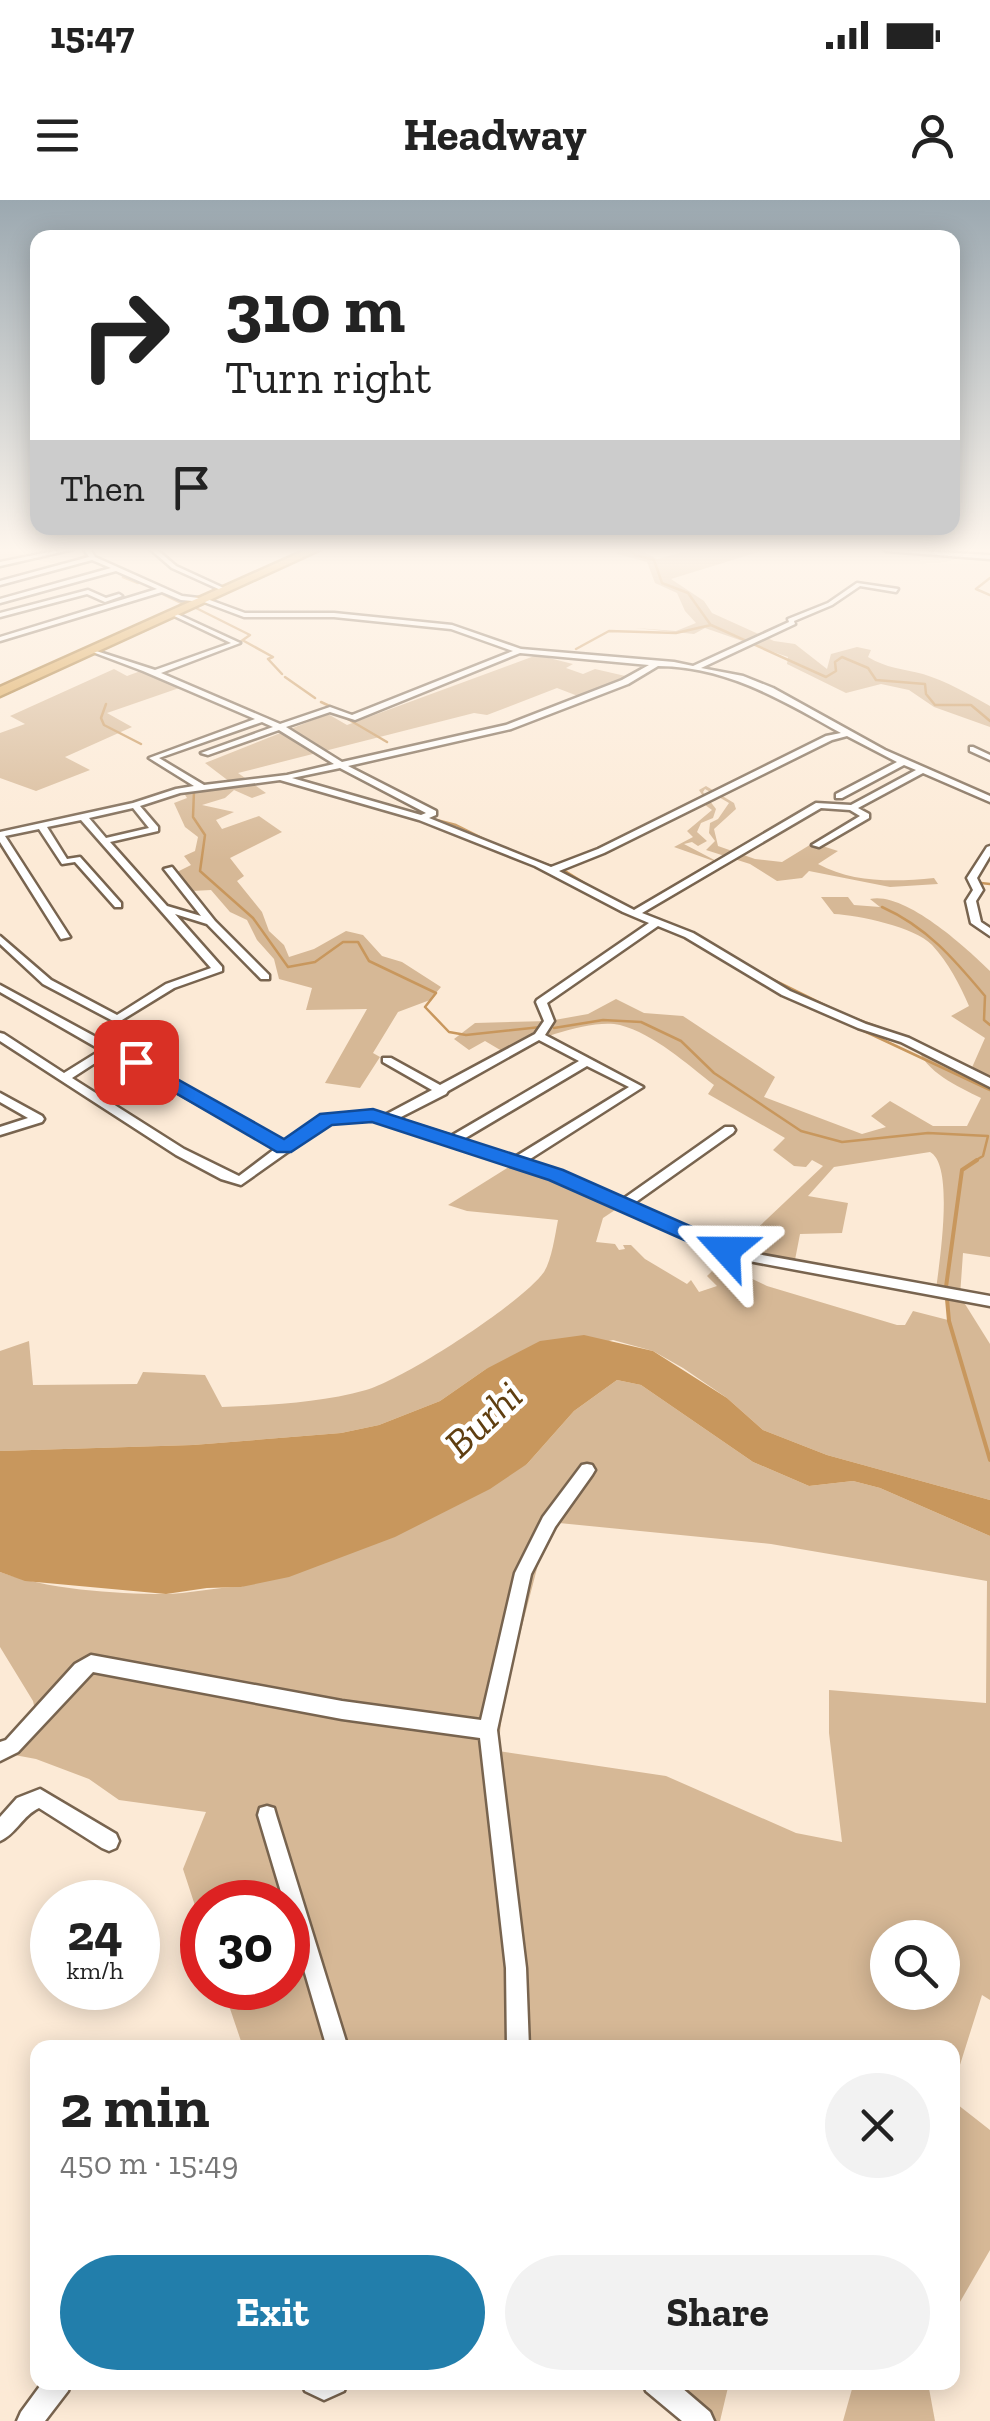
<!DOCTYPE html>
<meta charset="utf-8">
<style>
body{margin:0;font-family:"Zilla Slab",serif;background:#f2f2f2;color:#222;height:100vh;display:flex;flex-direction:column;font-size:38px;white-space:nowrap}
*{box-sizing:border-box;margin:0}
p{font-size:32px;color:#767676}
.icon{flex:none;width:55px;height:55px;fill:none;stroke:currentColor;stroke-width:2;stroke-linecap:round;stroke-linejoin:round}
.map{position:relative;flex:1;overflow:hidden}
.drawer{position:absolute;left:30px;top:1840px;width:930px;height:350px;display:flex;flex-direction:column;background:#fff;border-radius:20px;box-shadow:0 5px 25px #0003}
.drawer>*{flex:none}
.top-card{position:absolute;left:30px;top:30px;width:930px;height:305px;border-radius:20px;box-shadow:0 5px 25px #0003;background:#fff;color:#222;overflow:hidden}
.tools{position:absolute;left:870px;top:1720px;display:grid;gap:20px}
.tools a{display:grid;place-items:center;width:90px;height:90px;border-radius:50%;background:#fff;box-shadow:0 5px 25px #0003;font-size:50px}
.speed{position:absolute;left:30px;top:1680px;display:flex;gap:20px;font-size:50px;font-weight:700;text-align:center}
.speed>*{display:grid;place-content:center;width:130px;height:130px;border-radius:50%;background:#fff;box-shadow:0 5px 25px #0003;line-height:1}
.speed small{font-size:25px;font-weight:400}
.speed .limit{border:15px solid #d22;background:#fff;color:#111}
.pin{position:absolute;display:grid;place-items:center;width:85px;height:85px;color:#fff;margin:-42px;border-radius:20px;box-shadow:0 5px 15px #0006}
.me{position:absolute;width:110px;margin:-55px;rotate:294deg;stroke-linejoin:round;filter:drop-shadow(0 0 8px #0008)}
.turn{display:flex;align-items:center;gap:35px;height:210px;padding:0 30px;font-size:45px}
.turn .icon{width:130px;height:130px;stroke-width:2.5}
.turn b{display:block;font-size:70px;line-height:85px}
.then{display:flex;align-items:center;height:95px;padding:0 30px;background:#0003;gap:20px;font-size:38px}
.round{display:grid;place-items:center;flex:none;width:105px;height:105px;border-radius:52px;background:#f2f2f2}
.headline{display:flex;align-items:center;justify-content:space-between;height:170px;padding:0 30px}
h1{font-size:60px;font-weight:800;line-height:75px}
.cta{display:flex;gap:20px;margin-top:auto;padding:20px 30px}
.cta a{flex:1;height:115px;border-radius:60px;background:#227eab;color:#fff;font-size:40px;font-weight:800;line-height:115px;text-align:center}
.cta a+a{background:#f2f2f2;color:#222}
.status{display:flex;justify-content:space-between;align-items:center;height:70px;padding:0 50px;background:#fff;direction:ltr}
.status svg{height:28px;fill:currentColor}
header{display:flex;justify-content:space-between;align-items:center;height:130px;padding:0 30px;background:#fff;font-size:45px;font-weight:800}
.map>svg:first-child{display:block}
.green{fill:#d6b896;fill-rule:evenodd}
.water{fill:#c8975d}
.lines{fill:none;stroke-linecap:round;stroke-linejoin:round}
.stream-far1{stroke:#c8975d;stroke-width:2.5}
.stream{stroke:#c8975d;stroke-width:4}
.minor-casing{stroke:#78644f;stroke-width:5}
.trunk-casing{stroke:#9d6b20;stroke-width:5}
.minor{fill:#fff;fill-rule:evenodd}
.trunk{fill:#d89f47;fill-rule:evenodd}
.route{fill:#1a73e8;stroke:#114b97;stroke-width:2.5}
.labels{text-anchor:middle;stroke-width:9;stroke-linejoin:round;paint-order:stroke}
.water-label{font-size:40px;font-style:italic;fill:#5f3e10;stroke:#fff}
</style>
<div class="status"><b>15:47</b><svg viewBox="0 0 49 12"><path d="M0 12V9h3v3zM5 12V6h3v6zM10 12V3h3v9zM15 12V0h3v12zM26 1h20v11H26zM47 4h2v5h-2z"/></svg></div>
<header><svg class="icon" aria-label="menu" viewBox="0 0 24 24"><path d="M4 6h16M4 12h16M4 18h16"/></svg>Headway<svg class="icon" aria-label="person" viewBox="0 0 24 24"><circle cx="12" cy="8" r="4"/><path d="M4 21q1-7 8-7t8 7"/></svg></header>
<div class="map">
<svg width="990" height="2221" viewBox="0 0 990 2221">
<rect width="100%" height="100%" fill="#fcead6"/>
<!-- green -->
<path class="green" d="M621,349H638L657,359L694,349H768L671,379L704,401L712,413L774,441L795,444L827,469L831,454L857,447L871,450L868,457C886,468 903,469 923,474C946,481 969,494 990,506V527L934,507L909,490L881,484L846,493L787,464L788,457L705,428L694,434L635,428L676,431L696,423L685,411L677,393L655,383L647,362L617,354Z
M537,455L573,464L566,468L583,474L595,469L634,478L583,498L557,488L487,515L474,513L238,573L266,593L252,598L234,590L225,598L202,605L234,612L216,620L222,629L259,616L282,632L230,658L244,676L237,681L262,712L269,731L284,745L289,757L314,749L346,731L363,735L382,756L402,762L441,787L430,800L398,812L373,853L380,857L360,888L325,883L367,809L306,810L312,788L279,779L274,759L257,740L247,720L230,712L211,690L192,691L177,672L191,665L184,656L195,651L198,637L185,627L174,603L187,598L182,590L230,582L205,563L328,514L347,525Z
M114,469L127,476L146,469L185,486L107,513L132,527L65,557L90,570L36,591L0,578V533L25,524L10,516Z
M706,586L734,603L736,609L714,629L718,646L755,659L782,662L813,643L838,651L818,664C853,683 895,682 934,678L938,684L890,687L809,671L802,678L777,681L750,664L706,650L715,641L709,633L710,623L718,619L729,603L705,589L703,592L716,609L713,618L701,623L697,632L707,641L698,646L692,642L684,644L722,664L674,647L693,637L687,631L712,610L701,602L704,598L699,590Z
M821,697H848L854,705L880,707L870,699C904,691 966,747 990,771V1057L963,1053L960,1096L990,1144V1300L827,1255L763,1230L727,1198L683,1168L653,1151L613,1140L486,1169L440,1201L379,1225L341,1233L193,1245L0,1251V1151L29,1141L33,1185L137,1184L143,1172L205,1175L222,1207C269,1205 320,1203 366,1190C403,1180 522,1103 544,1072C552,1059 555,1035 558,1020L467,1011L448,1005L515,963L624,1004L603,1018L596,1042L615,1044L619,1050L625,1049L623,1045H631L645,1059L687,1084L691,1080L699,1092L717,1086L707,1076L823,966L812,960L806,967L794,966L773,950L785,938L708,894L714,885C687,864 654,834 620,825C592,818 532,840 507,854L485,841L469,850L454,839L475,823L549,821L588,814L616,799L644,813L683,816L775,877L764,897L862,934L886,927L871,916L890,901L933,926H967L981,898C957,886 926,873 916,845L970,872L985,838L951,816L969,806C960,785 948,762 932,745C915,727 858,715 834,714ZM930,952C955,965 939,1064 936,1090L947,1099L948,1120L913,1111L905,1125H897L767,1086L746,1076L743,1057L794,1065L800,1034L842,1033L848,1003L808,996L834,967Z
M617,1180L641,1185L753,1262L809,1286L853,1281L880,1288L990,1336V1800L982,1795L953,1887L952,1848L243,1847L223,1788H288V1702H202V1727L183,1669L206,1612L119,1600L89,1579L36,1559L9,1554L40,1531L33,1501L0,1447V1372C45,1389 115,1394 163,1394C189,1394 215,1387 241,1387L527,1264L574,1211ZM549,1322L771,1344L987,1381L986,1503L829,1490V1533L842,1642L796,1633L666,1576L498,1551L504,1496ZM888,1738H942V1792H888Z
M953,1901L990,1930V2050L953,2114Z
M662,2183H729L720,2221H711Z
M842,2183H928L935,2221H843L852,2189Z"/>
<!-- water -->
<path class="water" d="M584,1135L653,1151L727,1198L763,1230L827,1255L990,1300V1336L880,1288L853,1281L809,1286L753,1262L641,1185L617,1180L574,1211L527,1264L490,1289L395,1337L289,1377L241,1387L207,1388L166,1394L25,1381L0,1372V1251L193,1245L341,1233L379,1225L440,1201L486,1169L540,1141Z"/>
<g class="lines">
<!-- stream-far1 -->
<path class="stream-far1" d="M629,349L635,355L654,360L662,383L688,393L710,424
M73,362L86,355L83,351
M123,377L138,383
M990,378L976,389L990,395
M152,389L185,405
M194,407L250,435L240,442
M244,441L273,457L268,459L282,474
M576,449L609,431L676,433L711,425L826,477L836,471L835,462L842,457L868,468L876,480L925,484L926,494L935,505H971L990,521
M285,477L315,498
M321,502L336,509
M106,504L101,518L104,525L141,544
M341,515L387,542
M153,561L166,568
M194,591L193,617L205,635L200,671L253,718L288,767L315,762L343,742H358L369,761L436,793L425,807L449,832L466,835L541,827
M429,618L456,625L498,646
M507,650L565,671L594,689
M981,683L990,684
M882,707C927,727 954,759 985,796L984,820L990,825
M652,717L694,734
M719,749L741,762
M762,774L839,812
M810,807L855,827
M846,815L907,838
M554,828L603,820L641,822L681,841L714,873L801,931L842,942L928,933L988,936L983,956L973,962
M864,831L990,890"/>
<!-- stream -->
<path class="stream" d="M946,1087L962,970L977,960
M947,1099L949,1121L990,1260"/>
<defs>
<path id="minor" d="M64,349H74L0,366V362Z
M84,349H90L95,357L182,396L207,399L245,413H334L452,425L521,449L674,462L693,466L789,422L788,419L828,403L857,383L898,389L896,392L860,386L832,405L794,421L795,424L701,468L743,476L773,488L885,550L990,596V602L923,573L858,608L869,614V618L819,647L812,645L860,616L850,610L821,608L642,713L693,733L790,791L866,824L909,838L990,878V887L901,842L858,828L782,795L685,737L658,726L547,803L554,821L545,835L643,887L527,961L560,972L623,999L725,927H733L735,930L733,933L633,1004L746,1052L990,1096V1106L738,1059L552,978L372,919L330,922L241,985L221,979L176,955L0,841V833L4,834L64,873L101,850L0,792V785L105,842L111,843L113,847L284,943L323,916L373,911L385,915L432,890L383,862V858H391L440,885L535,834L544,821L536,802L537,800L649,723L623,712L535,666L419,620L280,580L180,593L140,606L158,627V631L110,642L167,706L201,716L164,669L172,667L215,721L269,775V779H261L207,724L175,714L222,767V771L174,788L117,823L43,784L0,744V736L51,780L117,815L166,784L211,768L81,620L47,627L67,659L80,657L121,703V707H115L75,662L62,664L39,629L5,636L70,737L61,739L0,642V632L133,603L176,589L194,586L149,558L255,519L143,471L90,451V449L155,470L231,443L170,414L175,413L240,443L161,473L280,524L330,507L352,515L513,451L451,429L334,417H244L204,402L181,400L162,392L0,441V437L157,389L116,371L0,403V399L111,368L92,360L0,385V381L89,357ZM520,453L649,465L622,480L506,525L342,562L286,527L330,512L355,520ZM658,466C726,466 784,501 841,533L826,536L598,649L551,667L429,618L436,615V611L348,566L511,529L628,484ZM262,522L273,527L201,553L208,555L279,530L334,564L287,575L204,585L159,558ZM847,536L897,562L836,594V598H842L904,565L916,570L851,605L816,603L634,710L559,671L604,653L832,540ZM340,568L426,613L421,615L292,578ZM133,608L149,628L106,638L89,618ZM539,840L579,861L451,936L397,919L446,894L448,891ZM109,854L276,948L239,976L184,949L72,878ZM587,866L629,887L515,957L462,940Z
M150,349H156L176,366L228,390L223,391L172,368Z
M883,349L990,355V359L886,351Z
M88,390L106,398L119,394L122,396L105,402L87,394L0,417V413Z
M973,547L990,555V560L970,551V547Z
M990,646V656L977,678L983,690L976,701L981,722L990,728V736L971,723L966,701L973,690L967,678L987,647Z
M0,893L42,916L44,919L42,922L0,935V927L28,918L0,902Z
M587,1264L592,1265L595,1270L592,1275L555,1327L531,1374L497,1530L526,1768L529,1848H507L506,1768L480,1538L342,1519L93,1472L18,1552L0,1561V1542L6,1540L75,1464L91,1455L342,1501L481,1520L515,1373L543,1317L582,1265Z
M40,1589L116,1634L119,1641L116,1648L109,1651L102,1648L39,1608C23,1615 16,1634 0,1641V1617L17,1598Z
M267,1606L274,1608L276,1615L348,1848H327L288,1715V1702H284L258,1615L260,1608Z
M43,2182H71L68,2191L45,2221H17L21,2212Z
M302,2182H347L344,2191L324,2200L305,2191Z
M643,2182H675L710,2212L714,2221H682L646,2191Z"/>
<path id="trunk" d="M308,349H321L0,496V487Z"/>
</defs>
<!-- minor casing -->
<use href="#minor" class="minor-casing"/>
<!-- trunk casing -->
<use href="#trunk" class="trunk-casing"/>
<!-- minor -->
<use href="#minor" class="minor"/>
<!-- trunk -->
<use href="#trunk" class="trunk"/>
</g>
<!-- sky -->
<linearGradient id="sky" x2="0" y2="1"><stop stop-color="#9ba8b0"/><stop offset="0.53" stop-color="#fef6ed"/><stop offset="1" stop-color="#fef6ed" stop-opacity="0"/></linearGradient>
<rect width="990" height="660" fill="url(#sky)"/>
<!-- route -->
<path class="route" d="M136,856L284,939L320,914L373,909L563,970L733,1045L737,1050L733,1055H718L549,980L372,922L332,925L291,952H277L129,866L126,862Z"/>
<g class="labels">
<!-- water labels -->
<g class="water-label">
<text transform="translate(483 1219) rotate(-43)" y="14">Burhi</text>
</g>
</g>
</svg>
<div class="tools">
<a><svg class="icon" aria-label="search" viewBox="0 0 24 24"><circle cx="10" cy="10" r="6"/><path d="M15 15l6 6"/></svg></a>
</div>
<div class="speed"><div>24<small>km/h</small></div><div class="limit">30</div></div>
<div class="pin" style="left:136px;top:862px;background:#d93025"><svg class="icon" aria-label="arrive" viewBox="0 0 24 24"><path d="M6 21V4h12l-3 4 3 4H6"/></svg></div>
<svg class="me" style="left:726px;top:1050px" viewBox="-20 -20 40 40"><path d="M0-17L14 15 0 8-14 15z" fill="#1a73e8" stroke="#fff" stroke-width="4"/></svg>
<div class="top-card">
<div class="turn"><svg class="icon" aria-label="right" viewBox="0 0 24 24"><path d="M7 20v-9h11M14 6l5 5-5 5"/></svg><div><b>310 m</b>Turn right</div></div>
<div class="then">Then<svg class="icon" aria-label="arrive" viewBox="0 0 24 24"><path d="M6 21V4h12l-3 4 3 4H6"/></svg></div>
</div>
<section class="drawer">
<div class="headline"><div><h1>2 min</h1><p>450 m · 15:49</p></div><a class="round"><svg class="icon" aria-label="close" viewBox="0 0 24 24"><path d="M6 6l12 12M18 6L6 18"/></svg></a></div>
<div class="cta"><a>Exit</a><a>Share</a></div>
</section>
</div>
